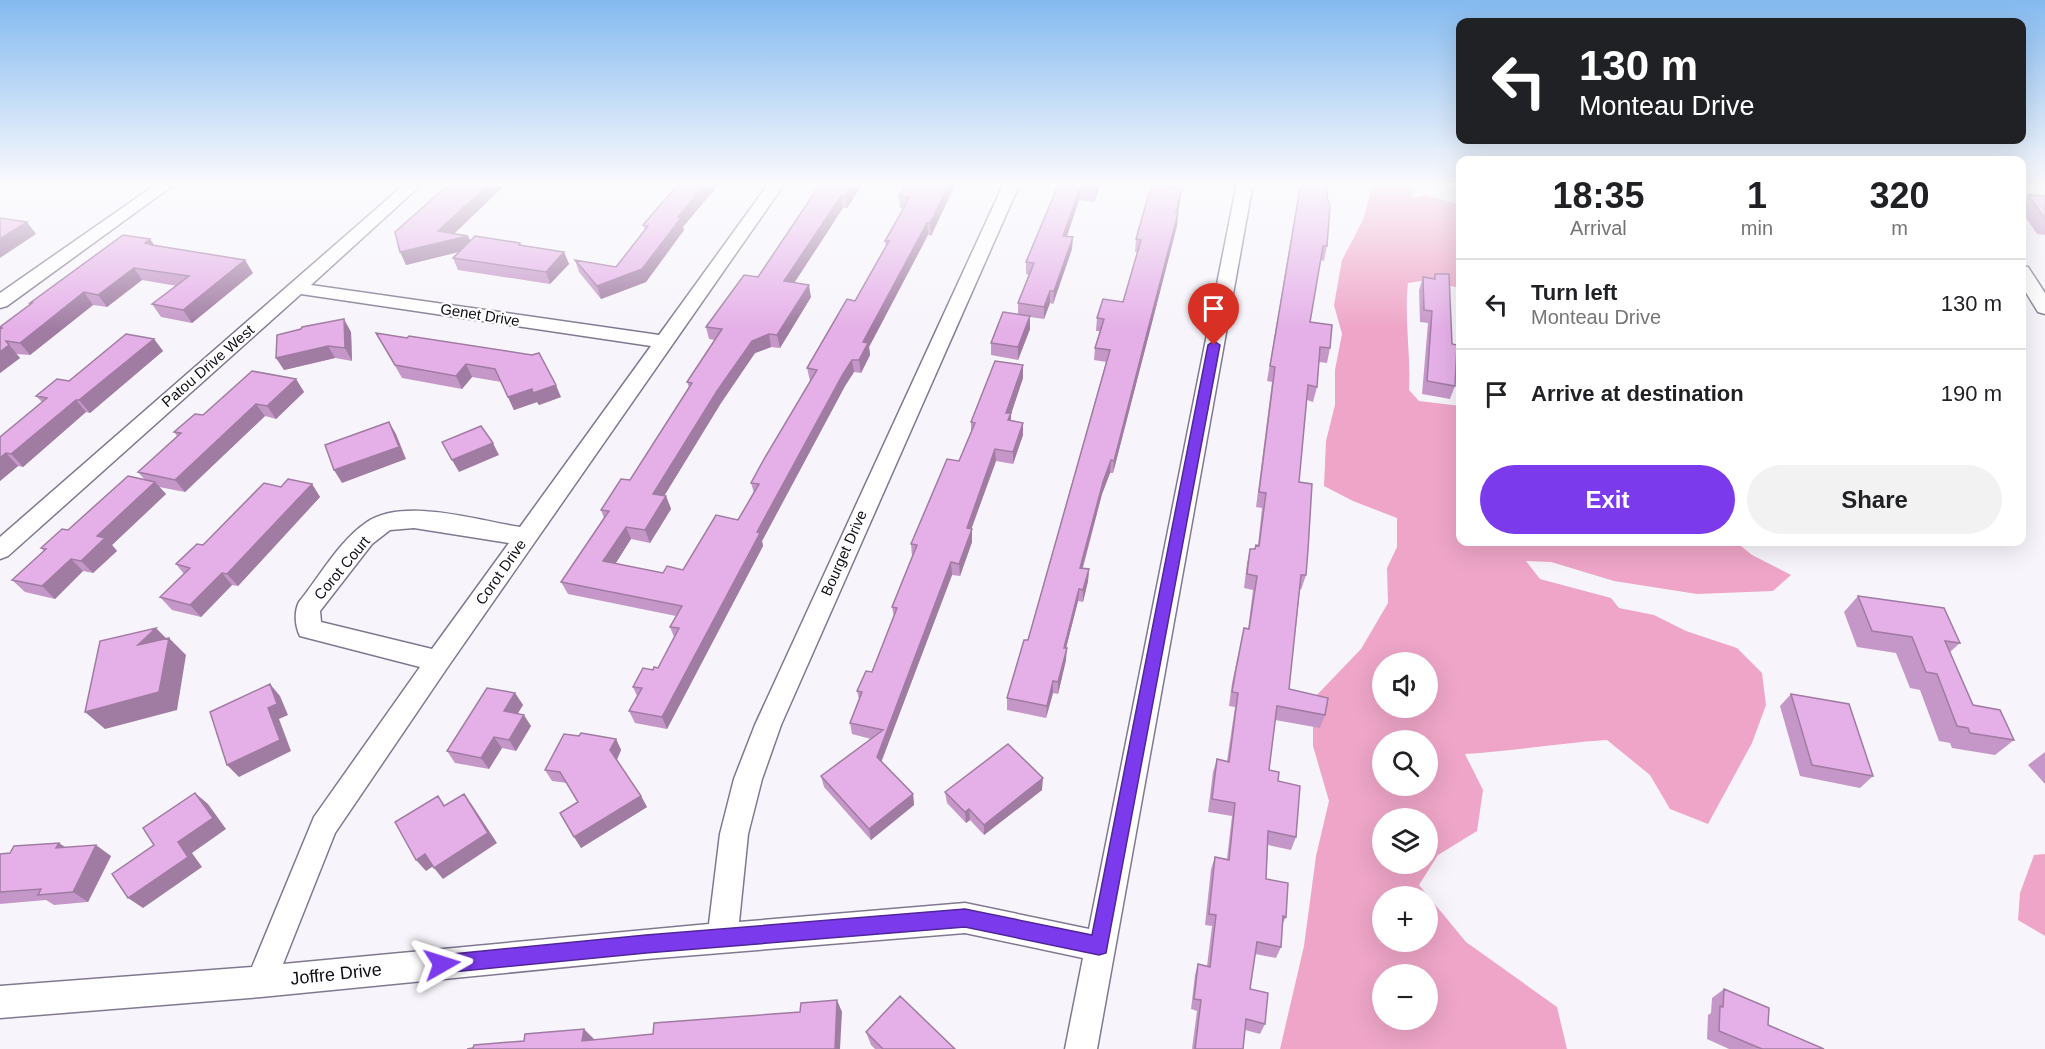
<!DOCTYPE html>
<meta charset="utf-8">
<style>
body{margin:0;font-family:Arial,sans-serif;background:#f2f2f2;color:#202124;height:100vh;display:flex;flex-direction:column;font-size:22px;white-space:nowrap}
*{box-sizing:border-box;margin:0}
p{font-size:20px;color:#757577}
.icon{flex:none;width:33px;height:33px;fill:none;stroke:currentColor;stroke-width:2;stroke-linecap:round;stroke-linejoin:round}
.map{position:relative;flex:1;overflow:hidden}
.panel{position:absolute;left:1456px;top:156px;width:570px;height:390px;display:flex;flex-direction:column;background:#fff;border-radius:12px;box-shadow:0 6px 24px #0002}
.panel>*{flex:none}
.guide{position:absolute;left:1456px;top:18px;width:570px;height:126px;border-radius:12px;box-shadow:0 6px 24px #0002;background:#202124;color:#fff;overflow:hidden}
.fabs{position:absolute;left:1372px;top:652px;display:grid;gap:12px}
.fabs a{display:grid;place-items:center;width:66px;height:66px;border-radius:50%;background:#fff;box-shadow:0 6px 24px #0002;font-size:30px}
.pin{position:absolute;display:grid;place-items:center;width:51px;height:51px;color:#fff;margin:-62px -26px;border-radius:50% 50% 50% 0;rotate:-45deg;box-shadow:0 0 6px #0007}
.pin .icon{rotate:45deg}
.me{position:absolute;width:66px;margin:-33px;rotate:84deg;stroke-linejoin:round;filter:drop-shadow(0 0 4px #0008)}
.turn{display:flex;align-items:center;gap:21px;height:126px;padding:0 24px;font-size:27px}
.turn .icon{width:78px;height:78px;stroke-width:2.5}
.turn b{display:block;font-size:42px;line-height:51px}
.eta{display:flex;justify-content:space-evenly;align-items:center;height:102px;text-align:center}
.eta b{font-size:36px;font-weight:700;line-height:42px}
.primary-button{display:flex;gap:12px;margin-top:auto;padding:12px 24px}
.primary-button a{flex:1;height:69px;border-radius:36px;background:#7c3aed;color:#fff;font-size:24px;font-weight:700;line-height:69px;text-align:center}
.primary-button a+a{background:#f2f2f2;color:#202124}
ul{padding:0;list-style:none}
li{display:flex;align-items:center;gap:18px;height:90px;padding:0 24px;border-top:2px solid #e0e0e0}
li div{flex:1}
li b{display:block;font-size:22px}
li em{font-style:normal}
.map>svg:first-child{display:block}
.forest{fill:#eea5c7;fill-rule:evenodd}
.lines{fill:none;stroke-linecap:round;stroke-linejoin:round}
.street-casing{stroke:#807891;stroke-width:3}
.street{fill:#fff;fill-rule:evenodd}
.wall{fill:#c597c8}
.shaded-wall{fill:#a07ba2}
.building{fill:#e5b0e8;stroke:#a07ba2;stroke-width:1.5}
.route{fill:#7c3aed;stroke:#51269a;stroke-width:1.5}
.labels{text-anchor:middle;stroke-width:4.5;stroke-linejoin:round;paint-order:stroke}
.street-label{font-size:15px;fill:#100d16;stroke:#fff}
.near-street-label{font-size:18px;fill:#100d16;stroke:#fff}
</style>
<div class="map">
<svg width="2045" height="1049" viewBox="0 0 2045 1049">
<rect width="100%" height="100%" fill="#f7f5fb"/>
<!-- forest -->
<path class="forest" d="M1373,183H1411L1412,198L1425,195L1461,205L1458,213L1461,216V286L1455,287L1428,280L1408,283C1404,319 1411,354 1409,390L1419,401L1461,406V542H1736L1752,555L1791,575L1773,591L1697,594L1614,581L1551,562L1526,561L1540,579L1611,598L1619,608L1654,615L1686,631L1737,648L1762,673L1766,705L1752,743L1708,824L1670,809L1650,775L1607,740C1560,743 1513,751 1465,754L1483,790L1477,831L1438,855L1419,885L1466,942L1557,1007L1567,1049H1280L1304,946L1316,856L1329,801L1313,746V699L1361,649L1388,603L1387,568L1397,547V518L1353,501L1324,486L1326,441L1335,405V370L1342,334L1334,305L1342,260L1363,220ZM1383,663H1428V708H1383ZM1383,741H1428V786H1383ZM1383,819H1428V864H1383ZM1383,897H1428V942H1383ZM1383,975H1428V1020H1383Z
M2045,854V936L2018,920L2020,893L2034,855Z"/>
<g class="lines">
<defs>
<path id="street" d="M158,183H176L7,306L0,308V293Z
M406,183H423L311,285L659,335L769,183H785L447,668L335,833L283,964L709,924L720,834L734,779L755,725L1004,183H1020L781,725L762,779L748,834L739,922L965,903L1089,929L1237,183H1253L1097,1049H1065L1083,958L965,933L646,959L261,997L0,1018V986L252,967L314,817L420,667L300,636C295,626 294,612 299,602C320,576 339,541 367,522C405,497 479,521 520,527L651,346L301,294L8,556L0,559V537ZM414,528L509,543L432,649L321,622L320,611L372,544L390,530Z
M2022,266L2028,267L2045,293V314L2038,312L2022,286Z"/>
</defs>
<!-- street casing -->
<use href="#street" class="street-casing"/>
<!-- street -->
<use href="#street" class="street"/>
</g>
<!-- wall -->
<path class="wall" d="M450,183H507L454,234L470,241L520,243L521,245L564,252L569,264L550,284L458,270L453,258L459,252L406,265Z
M821,183H863L847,208H843L794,283L811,297L780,348L771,347L755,353L721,403L664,496H666L671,509L650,543L631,539L615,564L663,573L683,570L738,520L754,493L751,483L810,381L807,368L855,301L886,246L885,241L903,208H900L899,196L956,183L931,236L928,235L869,347L870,355L861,373L854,372L845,386L762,541L763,546L667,729L635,723L629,711L637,696L633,687L653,670L658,668L674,637L670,627L676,616L568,594L561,582L604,518L601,510L630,480L689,387L687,382L715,340L709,339L706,327L758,277Z
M1059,183H1101L1094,202L1079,200L1067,236L1072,249L1053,304L1050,303L1044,319L1030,317V329L1018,360L991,355V343L1018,314V303L1029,275L1026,274V262Z
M1170,183H1185L1182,194H1181L1178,213L1177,226L1113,473H1110L1102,494L1083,568L1089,569L1088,581L1083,602L1078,601L1066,648V660L1058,694L1053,693L1046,718L1007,710V698L1028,640L1106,362L1094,360L1095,348L1100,331H1096L1097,318L1123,302L1138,252H1135L1136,239L1176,189Z
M1292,183H1328L1327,197V246L1324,261L1320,260L1310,322L1330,348L1327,363L1319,362L1317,387L1313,402L1307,400L1299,482L1306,575L1301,590L1300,589L1289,689L1325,715L1320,728L1275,720L1269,770L1278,781L1296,837L1291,850L1268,845L1266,879L1286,917L1282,925L1281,947L1276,958L1255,954L1250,989L1265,1024L1260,1034L1245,1030L1243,1049H1192L1197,1011L1191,1009L1195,975L1198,964L1207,966L1212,926L1205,925L1211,869L1215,857L1227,859L1232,816L1208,812L1213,772L1217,759L1227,761L1235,707L1229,706L1232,683L1244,628L1248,629L1253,590L1244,588L1247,563L1250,549H1255L1258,545L1262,508L1256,507L1272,382L1267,381L1298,196V186L1292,185Z
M2028,195L2045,196V235L2037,234L2022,212V202Z
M643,225L683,227L684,230L646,282L601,299L579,272L575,260L616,267L645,230Z
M150,239L154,245L253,273L192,323L161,317L152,304L177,286L142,280L107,307L93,305L30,355L16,354L20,358L0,373V327L31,304L30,303Z
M1435,274L1452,344L1455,386L1450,399L1422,394L1428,323L1420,322L1419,290L1423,277L1433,279Z
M351,332L352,361L335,358L284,370Z
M376,333L532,355L561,397L539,405L537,402L514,410L501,382L472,377L462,389L402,378Z
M154,339L163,351L90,413L86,412L23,467L18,466L0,481V437L42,402L36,396Z
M1023,365V378L1011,414V421L1023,435L1013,464L996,461L971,529L972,542L960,576L952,575L881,762L913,794L914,805L871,840L824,787L821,776L871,739L852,734L850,723L859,699L857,691L872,672L894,617L892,607L912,557L911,544L959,461L971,432V422Z
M296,379L304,392L276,419L265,416L185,492L159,487L166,494L112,545L117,551L93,573L83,571L55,599L25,592L12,580L44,551L41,548L145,480L138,472L178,437L174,432L203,415Z
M312,484L320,497L238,586L232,585L201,617L172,610L160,597L184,574L176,564L281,487Z
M1768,542H1800L1797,546Z
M1858,596L1960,643L1950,652L1973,705L2014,740L1995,755L1952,748L1950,743L1939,741L1920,690L1910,688L1896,653L1857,647L1844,612Z
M515,693L523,705L517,714L531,726L516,751L502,748L489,769L455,763L447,751Z
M1791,694L1873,776L1860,788L1800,776L1780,706Z
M579,736L616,739L621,750L617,760L641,796L647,807L581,848L578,802L567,783L552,781L545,770Z
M2045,752V784L2028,765Z
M1042,790L984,835L970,820L966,823L947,803L945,792Z
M59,843L65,847L111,856L88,902L54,905L46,900L0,904V854L10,853Z
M1724,989L1768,1025L1824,1049H1729L1707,1039L1708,1015L1711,1013L1712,998Z
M866,1032L955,1049H875L871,1045Z"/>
<!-- shaded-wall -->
<path class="shaded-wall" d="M490,183H507L446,241L468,236L474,248L406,265L400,252L438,231Z
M707,183H720L683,227L684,230L646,282L601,299L597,286L678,217Z
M854,183H863L847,208L845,196Z
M950,183H956L931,236L930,223Z
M1098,183H1101L1094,202L1095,190Z
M1080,188L1079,200L1063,248V236Z
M1182,189L1180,202L1175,225L1176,213Z
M841,196L843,208L787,294L784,281Z
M1178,213L1177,226L1113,473L1114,461Z
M27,222L36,234L0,258V239Z
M927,223L928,235L869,347L870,355L861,373L859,360L863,342Z
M1073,237L1072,249L1053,304L1054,291Z
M150,239L158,251L145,243Z
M564,252L569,264L550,284L546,272Z
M245,260L253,273L192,323L183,310Z
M134,268L142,280L107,307L98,295Z
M809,285L811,297L780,348L777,335Z
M1050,291V303L1044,319V307Z
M84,292L93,305L30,355L20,343Z
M1030,316V329L1018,360V347Z
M344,319L351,332L352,361L345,348Z
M769,334L771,347L755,353L721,403L658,506L653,494L717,391L752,341Z
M154,339L163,351L90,413L79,400Z
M6,341L20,358L0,373V352Z
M328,346L335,358L284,370L276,358Z
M852,360L854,372L845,386L762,541L763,546L667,729L662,717L757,532L843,374Z
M466,364L472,377L462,389L456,376Z
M1023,365V378L1011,414V426L1008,421L1006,413Z
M296,379L304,392L276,419L267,406Z
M556,385L561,397L539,405L537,402L514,410L508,397L532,389Z
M76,400L86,412L23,467L11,454Z
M256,404L265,416L185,492L175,480Z
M389,422L396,434L406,459L342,483L334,470Z
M1023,423V435L1013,464V452Z
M493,443L499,455L459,472L452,460Z
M995,449L996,461L967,541V528Z
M6,453L18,466L0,481V458Z
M1111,460L1110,473L1102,494L1079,580L1080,568L1103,482Z
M155,482L166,494L112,545L117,551L93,573L81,561L97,536Z
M312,484L320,497L238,586L227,574Z
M666,496L671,509L650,543L645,530Z
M626,527L631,539L609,574L603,561Z
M972,529V542L960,576L959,564Z
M71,559L83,571L55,599L42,586Z
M951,562L952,575L879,768L877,757Z
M1089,569L1088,581L1083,602V590Z
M222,573L232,585L201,617L190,605Z
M1079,589L1078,601L1063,660L1064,648Z
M156,628L168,640L169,638L186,655L177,710L105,729L85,712L138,645Z
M1067,648L1066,660L1058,694V682Z
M1053,681V693L1046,718L1047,706Z
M270,684L280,696L288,715L279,719L291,751L239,777L227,765Z
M515,693L523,705L512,723L504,711Z
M524,715L531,726L516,751L509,740Z
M494,737L502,748L489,769L481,758Z
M616,739L621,750L616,761L610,750Z
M1043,778L1042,790L984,835V825Z
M195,793L208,804L226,829L192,853L202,867L143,908L128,898L178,842Z
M464,794L472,805L497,843L443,879L434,868Z
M913,794L914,805L871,840L869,829Z
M641,796L647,807L581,848L574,837Z
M969,809L970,820L966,823L965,812Z
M59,843L74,854L56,848Z
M96,845L111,856L88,902L73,892Z
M425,854L435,865L426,871L416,860Z
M837,1000L842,1012L840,1049H835Z
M584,1029L595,1040L582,1041Z"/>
<!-- building -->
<path class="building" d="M450,183H490L438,231L468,236L400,252L395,232Z
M680,183H707L678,217L681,218L642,269L597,286L575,260L616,267L648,226L643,225L660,205Z
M821,183H854L845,196H841L784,281L809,285L777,335L769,334L752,341L717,391L653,494L666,496L645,530L626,527L603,561L663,573L667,566L683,570L716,515L738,520L759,484L751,483L764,459L817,370L807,368L847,299L855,301L889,241H885L910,197L899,196L907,183H950L930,223H927L863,342L868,343L859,360H852L843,374L757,532L760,533L662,717L629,711L642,688L633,687L643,668L653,670L654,667L658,668L679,628L670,627L682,606L561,582L609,511L601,510L621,479L630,480L692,383L687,382L722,329L706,327L744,275L758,277Z
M1059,183H1098L1095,190L1080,188L1063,236L1073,237L1054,291H1050L1044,307L1018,303L1034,263L1026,262Z
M1301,183H1328L1327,197L1330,206L1327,246H1323L1310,322L1332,325L1330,348L1320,347L1317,387L1308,385L1299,482L1312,484L1308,550L1306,575H1301L1289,689L1328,698L1325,715L1277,706L1269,770L1279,772L1278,781L1300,786L1296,837L1268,831L1266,879L1288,883L1286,917L1283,916L1281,947L1257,942L1250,989L1268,993L1265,1024L1246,1019L1243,1049H1195L1201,1000L1194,999L1198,964L1210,967L1216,915L1209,914L1215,857L1229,860L1235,803L1212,799L1217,759L1229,762L1238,693L1232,692L1236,669L1244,628L1249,629L1257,576L1247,574L1250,549H1255L1256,545L1259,546L1266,493L1259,492L1275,367L1270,366Z
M1151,186L1182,189L1176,213H1178L1114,461L1111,460L1103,482L1080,568L1089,569L1083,590L1079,589L1064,648H1067L1058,682L1053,681L1047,706L1007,698L1024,640H1028L1110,350L1095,348L1104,319L1097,318L1103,299L1123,302L1141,240L1136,239Z
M2028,195L2045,196V219Z
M0,218L27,222L0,239Z
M123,235L150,239L145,243L152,245L245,260L183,310L152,304L189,276L134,268L98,295L84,292L20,343L6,341L9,345L0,352V329L2,328L0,327L32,303H30Z
M475,236L520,243L519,245L564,252L546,272L453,258Z
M1435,274H1449L1452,344L1457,345L1455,386L1427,381L1432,311L1424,310L1423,277L1435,279Z
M1003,312L1030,316L1018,347L991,343Z
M344,319L345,348L328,346L276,358L277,335L301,329L302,327Z
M376,333L407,338L409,336L532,355L539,353L556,385L533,393L532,389L508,397L495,369L466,364L456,376L395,365Z
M126,334L154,339L79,400H76L11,454L6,453L0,458V437L47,398L36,396L57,379L69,381Z
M995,361L1023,365L1006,413H1011L1008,420L1023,423L1013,452L995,449L967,528L972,529L959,564L951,562L877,757L913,794L869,829L821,776L883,730L850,723L862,692L857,691L866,671L872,672L897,608L892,607L917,545L911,544L947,459L959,461L975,423L971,422Z
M252,371L296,379L267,406L256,404L175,480L138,472L181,433L174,432L195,414L203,415Z
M389,422L399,447L334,470L325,445Z
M481,426L493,443L452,460L442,442Z
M128,476L155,482L97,536L105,538L81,561L71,559L42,586L12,580L46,549L41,548L62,529L68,530Z
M288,479L312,484L227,574L222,573L190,605L160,597L190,568L176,564L197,544L203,545L264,483L281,487Z
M1858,596L1944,608L1960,643L1945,641L1973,705L2000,710L2014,740L1970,733L1968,728L1957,726L1937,674L1926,672L1912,637L1872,631Z
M156,628L138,645L169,638L159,692L85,712L100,641Z
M270,684L277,704L268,708L280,740L227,765L210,712Z
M487,688L515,693L504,711L524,715L509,740L494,737L481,758L447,751Z
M1791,694L1849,704L1873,776L1812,765Z
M581,733L616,739L610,750L641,796L574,837L560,813L578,802L560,772L545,770L564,734L579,736Z
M1008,744L1043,778L984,825L969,809L965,812L945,792Z
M195,793L213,818L178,842L188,857L128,898L112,874L154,845L143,828Z
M464,794L488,833L434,868L425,854L416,860L395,822L438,796L444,806Z
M59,843L56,848L96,845L73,892L38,895L41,889L0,892V854L10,853L14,846Z
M1724,989L1769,1008L1768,1025L1824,1049H1762L1719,1031L1720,1006L1723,1007Z
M900,996L955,1049H883L866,1032Z
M837,1000L835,1049H467L473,1048L474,1045L524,1041L525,1034L584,1029L582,1041L653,1034L654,1023L800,1012L801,1003Z"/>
<!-- sky -->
<linearGradient id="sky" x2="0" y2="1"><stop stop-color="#84baf0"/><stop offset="0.56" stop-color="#fbfafd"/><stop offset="1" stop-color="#fbfafd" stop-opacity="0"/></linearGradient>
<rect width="2045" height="329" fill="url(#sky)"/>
<!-- route -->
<path class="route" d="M1214,341L1220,345L1106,953L1099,955L965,927L646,953L442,973L436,971L433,964L436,957L442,955L646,935L965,909L1092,935L1208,345Z"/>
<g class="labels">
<!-- street labels -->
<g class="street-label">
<text transform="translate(480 315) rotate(9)" y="5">Genet Drive</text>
<text transform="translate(208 366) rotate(-41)" y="5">Patou Drive West</text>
<text transform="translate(844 553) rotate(-66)" y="5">Bourget Drive</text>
<text transform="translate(342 568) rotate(-50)" y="5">Corot Court</text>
<text transform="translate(501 572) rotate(-55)" y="5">Corot Drive</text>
</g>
<!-- near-street labels -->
<g class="near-street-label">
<text transform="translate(336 974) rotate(-6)" y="6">Joffre Drive</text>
</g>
</g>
</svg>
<div class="fabs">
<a><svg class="icon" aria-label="sound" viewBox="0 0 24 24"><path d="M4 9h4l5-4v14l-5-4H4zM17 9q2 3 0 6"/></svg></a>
<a><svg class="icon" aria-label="search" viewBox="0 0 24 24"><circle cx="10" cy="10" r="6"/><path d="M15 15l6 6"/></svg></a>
<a><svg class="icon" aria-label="layers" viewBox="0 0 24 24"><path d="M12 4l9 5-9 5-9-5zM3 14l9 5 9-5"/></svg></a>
<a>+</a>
<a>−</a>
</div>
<div class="pin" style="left:1214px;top:345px;background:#d93025"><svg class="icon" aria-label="arrive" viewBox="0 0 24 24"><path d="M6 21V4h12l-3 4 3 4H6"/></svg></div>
<svg class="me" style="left:442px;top:964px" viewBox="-20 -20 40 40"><path d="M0-17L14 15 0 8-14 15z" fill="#7c3aed" stroke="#fff" stroke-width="4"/></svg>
<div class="guide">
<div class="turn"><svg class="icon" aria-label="left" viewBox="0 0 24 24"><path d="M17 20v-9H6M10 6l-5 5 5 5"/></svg><div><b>130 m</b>Monteau Drive</div></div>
</div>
<section class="panel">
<div class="eta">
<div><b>18:35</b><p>Arrival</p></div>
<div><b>1</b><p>min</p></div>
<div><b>320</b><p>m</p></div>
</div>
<ul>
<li><svg class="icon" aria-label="left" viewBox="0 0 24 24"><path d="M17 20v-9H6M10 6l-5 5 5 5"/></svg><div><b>Turn left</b><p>Monteau Drive</p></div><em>130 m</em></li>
<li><svg class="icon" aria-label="arrive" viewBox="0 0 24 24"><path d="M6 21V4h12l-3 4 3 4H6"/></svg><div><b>Arrive at destination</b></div><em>190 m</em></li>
</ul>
<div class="primary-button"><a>Exit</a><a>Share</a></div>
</section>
</div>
